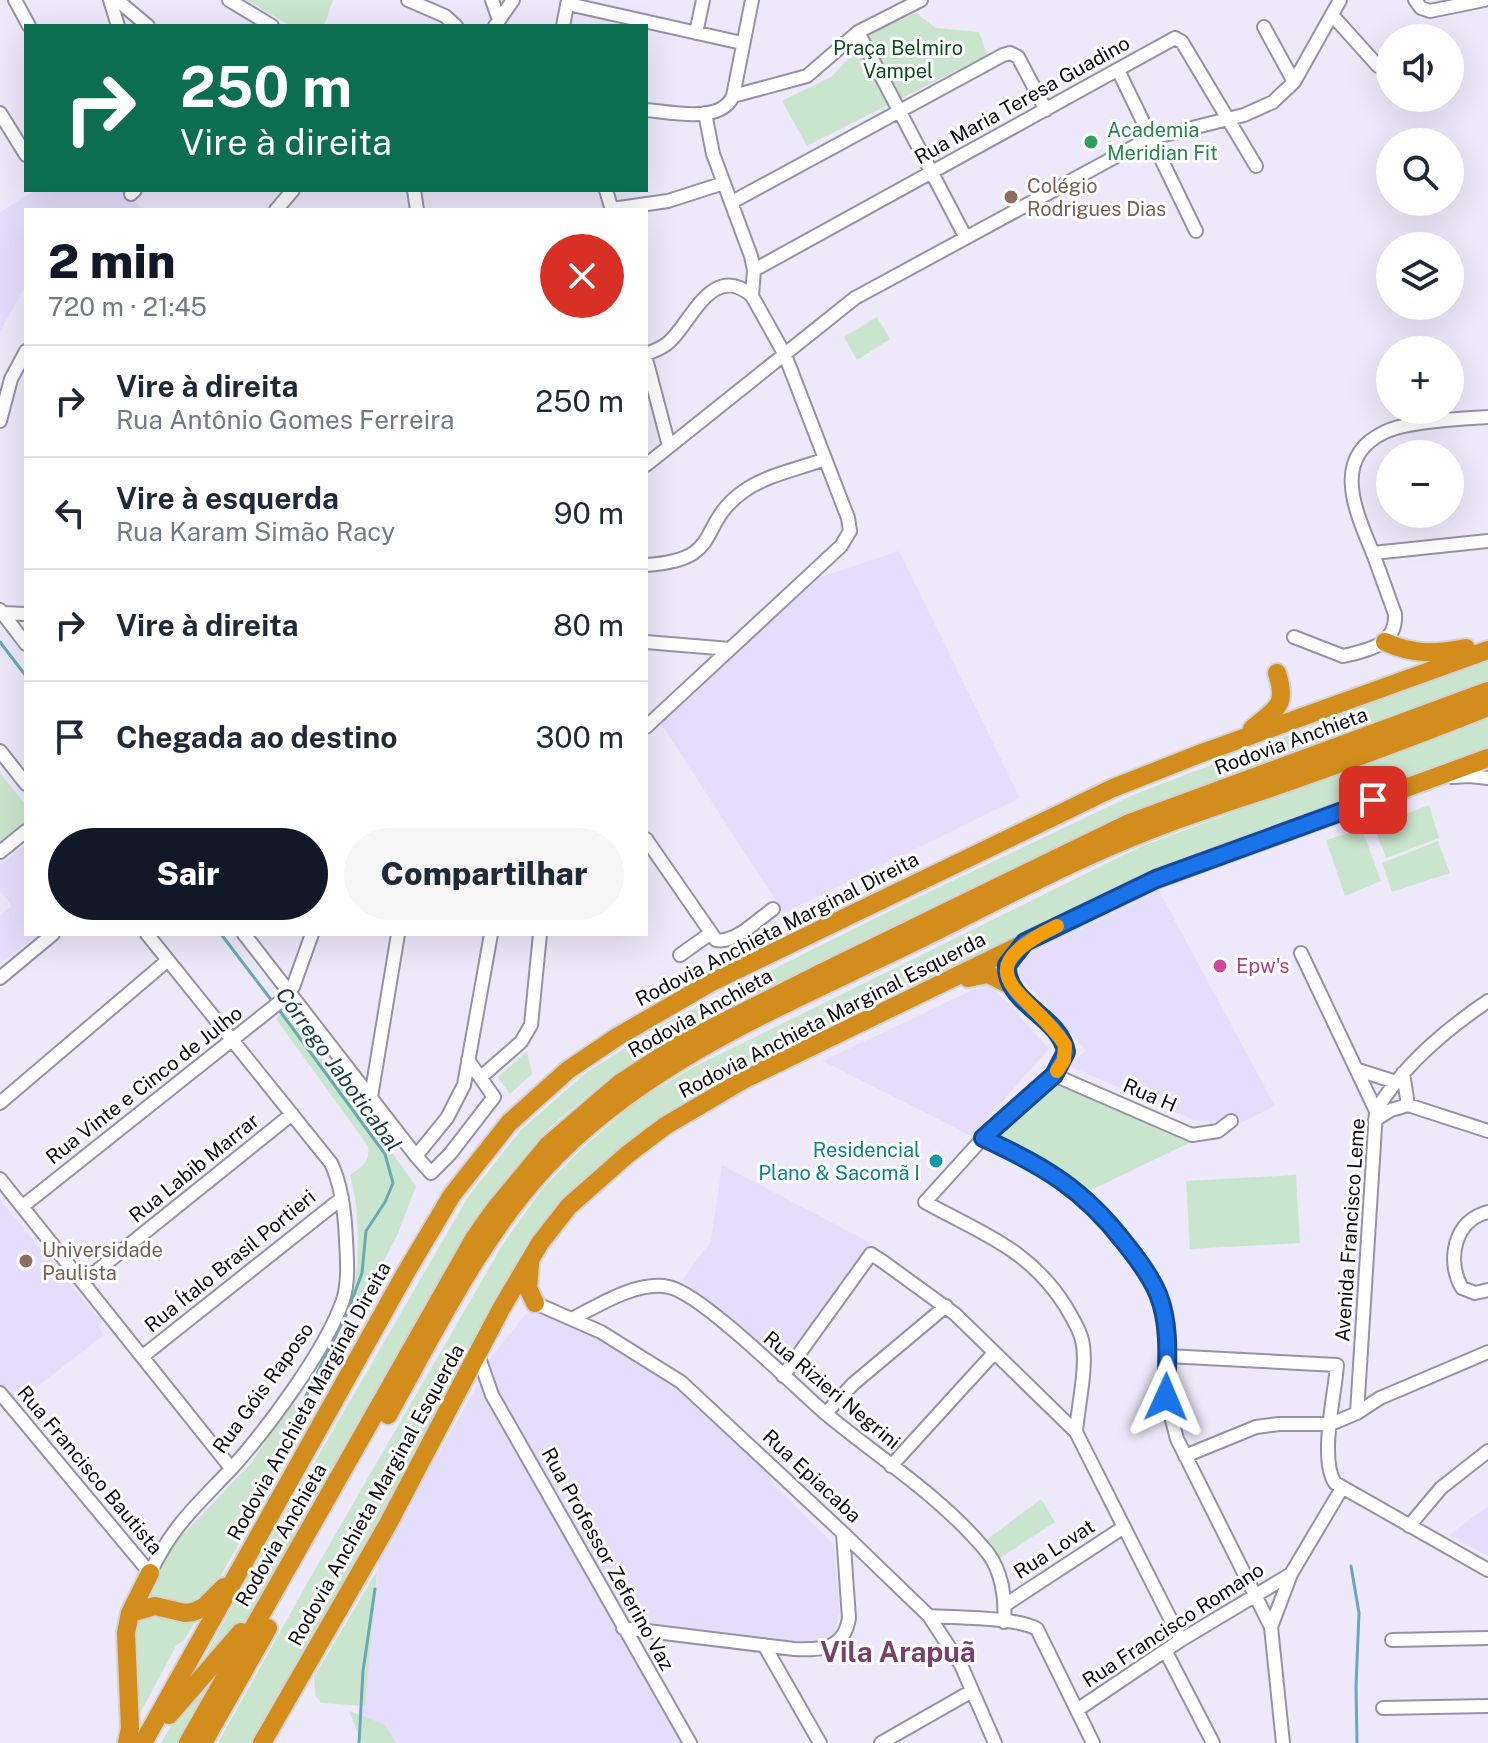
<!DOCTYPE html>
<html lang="pt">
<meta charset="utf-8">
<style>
body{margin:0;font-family:"Public Sans",sans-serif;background:#f6f6f7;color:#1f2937;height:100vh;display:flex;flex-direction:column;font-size:30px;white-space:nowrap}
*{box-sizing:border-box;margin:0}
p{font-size:26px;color:#747a83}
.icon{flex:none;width:44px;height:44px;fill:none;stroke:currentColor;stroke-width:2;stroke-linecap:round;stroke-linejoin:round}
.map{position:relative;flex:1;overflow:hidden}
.side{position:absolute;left:24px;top:208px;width:624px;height:728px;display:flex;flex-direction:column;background:#fff;border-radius:0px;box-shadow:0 8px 32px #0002}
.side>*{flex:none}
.banner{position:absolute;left:24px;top:24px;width:624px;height:168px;border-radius:0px;box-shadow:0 8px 32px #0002;background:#0b6e4f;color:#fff;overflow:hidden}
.tools{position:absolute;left:1376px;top:24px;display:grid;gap:16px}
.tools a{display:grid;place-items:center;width:88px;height:88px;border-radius:50%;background:#fff;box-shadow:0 8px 32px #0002;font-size:40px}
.pin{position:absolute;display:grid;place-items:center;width:68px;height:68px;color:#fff;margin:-34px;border-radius:16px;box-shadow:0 4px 12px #0006}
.me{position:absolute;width:88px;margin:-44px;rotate:1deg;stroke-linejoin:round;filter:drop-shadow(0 0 6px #0008)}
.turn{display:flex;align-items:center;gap:28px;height:168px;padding:0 24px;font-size:36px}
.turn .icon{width:104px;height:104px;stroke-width:2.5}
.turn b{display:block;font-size:56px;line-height:68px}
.round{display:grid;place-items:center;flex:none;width:84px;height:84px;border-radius:42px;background:#f6f6f7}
.head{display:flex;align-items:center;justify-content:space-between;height:136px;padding:0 24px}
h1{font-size:48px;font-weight:800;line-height:60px;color:#111827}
.action{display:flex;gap:16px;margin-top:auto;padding:16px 24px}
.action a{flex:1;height:92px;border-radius:48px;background:#111827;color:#fff;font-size:32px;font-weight:800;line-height:92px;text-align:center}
.action a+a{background:#f6f6f7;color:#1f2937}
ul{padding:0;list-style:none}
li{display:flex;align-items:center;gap:24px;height:112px;padding:0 24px;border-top:2px solid #e0e1e3}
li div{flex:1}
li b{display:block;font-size:30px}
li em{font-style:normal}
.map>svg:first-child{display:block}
.built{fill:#e4defc}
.green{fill:#cae5cd}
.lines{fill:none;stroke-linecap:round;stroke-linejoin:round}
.stream{stroke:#67aab4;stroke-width:3}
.minor-casing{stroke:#9692a6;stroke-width:16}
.highway-casing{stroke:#d3d3d4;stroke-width:22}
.minor{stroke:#fff;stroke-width:12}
.highway{stroke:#d38d1c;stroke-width:18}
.route-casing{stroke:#114b97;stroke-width:20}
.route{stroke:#1a73e8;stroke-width:14}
.slow{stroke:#f59e0b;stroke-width:14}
.leisure-dot{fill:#2e9e5b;stroke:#fff;stroke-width:3}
.education-dot{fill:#8d6e63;stroke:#fff;stroke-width:3}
.hotel-dot{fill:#d1479c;stroke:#fff;stroke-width:3}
.culture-dot{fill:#0f9aa8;stroke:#fff;stroke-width:3}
.labels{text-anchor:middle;stroke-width:6;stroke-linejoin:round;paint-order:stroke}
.park-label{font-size:20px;fill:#0b4d1e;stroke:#fff}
.street-label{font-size:20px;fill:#0c0b12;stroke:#fff}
.leisure-label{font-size:20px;fill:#27864d;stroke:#fff;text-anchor:start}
.education-label{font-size:20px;fill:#785e54;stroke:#fff;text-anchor:start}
.hotel-label{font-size:20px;fill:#b23c85;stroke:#fff;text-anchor:start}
.culture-label{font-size:20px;fill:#0d838f;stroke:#fff;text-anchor:end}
.water-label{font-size:22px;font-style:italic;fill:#1b3d41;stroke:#fff}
.district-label{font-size:28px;font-weight:bold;fill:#7a3f6a;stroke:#fff}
</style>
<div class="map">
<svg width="1488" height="1743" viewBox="0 0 1488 1743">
<rect width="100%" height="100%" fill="#ede9fb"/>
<!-- built -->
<path class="built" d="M35,190H122L144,210H26V290L22,292L0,332V212Z
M899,551L1020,798L784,913L658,719L814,579Z
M26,844V934H39L0,964V915L12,906L0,891V865Z
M1159,891L1275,1106L1239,1124L1194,1120L1069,1066L1086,1050L1009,964Z
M983,985L990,986L998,992L1049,1049L971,1136L823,1061Z
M722,1165L871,1243L781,1366L682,1280L711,1241Z
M0,1200L102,1322L98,1326L104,1335L16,1403L0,1386Z
M530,1309H544L675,1380L758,1458L776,1487L834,1545L840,1612L833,1638L815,1646L627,1627L483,1367Z
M478,1384L687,1743H370L358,1716L380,1556Z
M1488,1506V1556L1449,1535Z"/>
<!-- green -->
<path class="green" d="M246,0H333L324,26H291Z
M916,13L936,28L979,32L987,55L807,146L782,101L831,77L877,29Z
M877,317L890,339L857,360L844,337Z
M1488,662V681L1159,803L710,1018L672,1037L613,1075L550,1127L510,1173L463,1238L354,1435L251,1613L188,1688L250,1574L468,1197L521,1130L587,1072L671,1020L906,903L1133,795L1390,696Z
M1488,718V750L1224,846L671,1114L588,1177L556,1209L530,1242L410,1462L251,1743H218L313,1573L503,1244L543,1188L589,1142L637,1101L692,1068L1142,846Z
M0,773L26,805V822L0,844Z
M1429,805L1439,838L1386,858L1374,826Z
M1362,829L1381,881L1345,896L1326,840Z
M1438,841L1450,873L1392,892L1382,863Z
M287,1006L416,1186L396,1238L353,1318L347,1313C361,1278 361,1211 350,1175C363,1166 370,1162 368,1146L276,1019Z
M527,1051L532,1074L510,1094L498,1077Z
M1052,1080L1189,1143L1089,1191L995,1136Z
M1296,1175L1300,1243L1190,1249L1186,1181Z
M291,1402L311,1415L185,1639L176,1646L137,1719L133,1637L142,1599L171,1547L252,1462Z
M1041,1499L1055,1522L1000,1558L985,1541Z
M377,1571L365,1706L321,1703L315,1695L314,1677Z
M236,1647L178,1743H161L178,1713Z
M349,1711L384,1724L396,1743H362Z"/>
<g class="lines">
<!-- stream -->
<path class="stream" d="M0,642L26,676
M221,934L272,1001
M277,1007L385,1154L393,1183L385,1202L366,1231L362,1273L348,1311L301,1406
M1351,1566L1359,1613L1356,1686L1357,1743
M359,1743L363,1671L375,1589"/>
<defs>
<path id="minor" d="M15,0L29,26
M110,0L118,26
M117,0L148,26
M229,0L272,26
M408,0L445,16L456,26
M492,0L499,20
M1415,0L1421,8L1430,11L1484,0
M568,4L742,43
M1333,16L1378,66
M495,26L513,0
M563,26L568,0
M1264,27L1294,82
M858,32L965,236
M696,33L703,0
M1118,70L1196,231
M733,96L752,0
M646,110C671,112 721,124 733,96L807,76L858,32L921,0
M0,113L26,155
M705,113L713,154L751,256L754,270L752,296
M414,190L417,210
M606,190L612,210
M131,194L135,190
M732,202L1003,55L1010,53L1018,57L1046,110
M612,209L668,201L724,183
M276,210L293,190
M754,270L1175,38L1182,42L1256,166
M646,354C654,351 663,348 669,342C691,323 712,261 752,296L785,355L848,518L850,531L841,546L646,727
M646,359L669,446
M0,421L11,379L26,351
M646,465L855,298L1148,139L1244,115L1273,102L1294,82L1340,0
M1373,553L1488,541
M646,565C726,560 695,525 744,491C766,475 799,469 825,459
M0,610L26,644
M3,613L26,614
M1294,637L1343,656C1369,650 1397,645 1395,614C1388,595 1381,575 1374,556C1358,516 1328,458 1385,432C1408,421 1461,419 1488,417
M646,642L730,649
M0,751L26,784
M1452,777L1470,776L1488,778
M646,839L716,940C735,944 758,919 773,909
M0,852L26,831
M244,934L416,1156L431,1173L450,1154L494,1097L468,1060
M1301,953L1376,1111
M680,955L711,933
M0,978L53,934
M1010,985L1060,1037L1066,1052L1054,1075L983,1138L925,1202C982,1234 1029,1248 1066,1307C1072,1318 1079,1328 1082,1340C1088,1366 1078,1405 1076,1432
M1358,1070L1396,1082
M1403,1073L1408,1105
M1054,1075L1192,1135L1218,1131L1231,1121
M481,1077L521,1042L531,1025L540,934
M371,1097L398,934
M0,1103L168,960
M1375,1120L1391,1110L1408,1105L1488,1131
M983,1138L1057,1176L1082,1195L1110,1224L1142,1265L1158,1295L1167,1334L1166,1397L1177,1439L1271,1627
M416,1156L447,1118L464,1085L491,934
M0,1179L231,1468
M23,1206L281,1001L293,987L312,934
M1488,1212C1454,1220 1446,1261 1462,1288L1475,1293L1488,1290
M83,1282L292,1114
M535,1303L601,1332L681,1382L843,1533L929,1616L961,1665L995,1743
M572,1319C599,1305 638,1280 669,1287C702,1294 794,1386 825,1413C879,1458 942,1497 987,1552C1002,1571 1006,1599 1004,1622
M478,1355L492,1395L690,1743
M143,1356L342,1198
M1167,1356L1337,1365C1335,1395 1319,1459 1335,1483L1488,1570
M783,1376L871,1254L882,1261L955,1314L1076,1432L1181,1640
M0,1393L150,1573C173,1525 197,1505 232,1468C267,1429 326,1350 343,1300C349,1282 347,1259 346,1240C345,1214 342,1186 331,1163L147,934
M826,1413L853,1384L946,1306
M1357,1413L1376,1111C1402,1066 1445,1030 1488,1001
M1185,1456L1256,1427L1279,1424H1331L1357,1413L1380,1398L1488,1352
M891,1466L994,1353
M1409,1526L1441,1488L1488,1451
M1005,1605L1124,1527
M929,1616C954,1618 1017,1617 1037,1629L1093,1743
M623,1628L794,1649C821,1650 844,1650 849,1618L843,1533
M1392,1640L1488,1638
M764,1645L820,1743
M1166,1652L1213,1743
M1383,1708L1488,1706
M1077,1710L1181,1640L1291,1574
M881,1743L972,1691
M1283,1743L1271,1627L1291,1574L1342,1488"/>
<path id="highway" d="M1385,642C1414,655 1435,654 1466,648
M1252,729C1276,708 1288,707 1277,673
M968,978L988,974L1010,985
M530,1264L528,1288L535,1303
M388,1415C435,1331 479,1240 544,1169C635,1070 762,1015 881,958C967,918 1050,870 1138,835C1186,815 1236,800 1285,783C1353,759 1421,734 1488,707
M130,1613L155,1606L185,1613L193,1612L204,1607L224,1587
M169,1715L241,1632
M127,1743L130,1728L126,1633L130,1613L150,1573
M143,1743L405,1274L452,1195L509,1123L568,1070L617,1037L710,983L1113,788L1202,753L1488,650
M188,1743L475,1237L495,1209L548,1145L620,1083L680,1044L821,973L1127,824L1488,691
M203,1743L268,1628
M262,1743L388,1524L501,1309L540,1243L569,1206L628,1154L665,1126L743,1080L1156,879L1488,758"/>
</defs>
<!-- minor casing -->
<use href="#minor" class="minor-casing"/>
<!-- highway casing -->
<use href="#highway" class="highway-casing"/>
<!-- minor -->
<use href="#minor" class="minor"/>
<!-- highway -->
<use href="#highway" class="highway"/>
</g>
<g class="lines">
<defs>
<path id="route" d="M1166,1397C1167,1364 1171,1326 1158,1294C1150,1275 1137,1258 1124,1242C1083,1189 1044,1166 983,1138L1054,1075L1066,1052C1060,1016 1005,1004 1007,965L1025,942L1156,879L1373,800"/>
</defs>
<!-- route casing -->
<use href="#route" class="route-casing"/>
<!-- route -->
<use href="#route" class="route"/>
<!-- slow -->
<path class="slow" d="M1057,1071L1064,1060L1065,1045C1030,991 958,974 1057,926"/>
</g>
<!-- markers -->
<circle class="leisure-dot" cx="1091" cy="142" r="8"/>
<g class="education-dot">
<circle cx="1011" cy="197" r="8"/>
<circle cx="26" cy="1261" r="8"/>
</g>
<circle class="hotel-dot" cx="1220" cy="966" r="8"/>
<circle class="culture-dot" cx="936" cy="1161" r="8"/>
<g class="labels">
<!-- park labels -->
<g class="park-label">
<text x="898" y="55">Praça Belmiro<tspan x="898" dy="23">Vampel</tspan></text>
</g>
<!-- street labels -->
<g class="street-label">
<text transform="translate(1022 100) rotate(-29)" y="7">Rua Maria Teresa Guadino</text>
<text transform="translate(1291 741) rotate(-20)" y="7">Rodovia Anchieta</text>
<text transform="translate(777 929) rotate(-27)" y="7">Rodovia Anchieta Marginal Direita</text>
<text transform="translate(700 1013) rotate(-29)" y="7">Rodovia Anchieta</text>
<text transform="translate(832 1015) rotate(-27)" y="7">Rodovia Anchieta Marginal Esquerda</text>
<text transform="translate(144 1085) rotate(-38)" y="7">Rua Vinte e Cinco de Julho</text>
<text transform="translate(1150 1095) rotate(23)" y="7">Rua H</text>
<text transform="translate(194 1168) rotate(-39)" y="7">Rua Labib Marrar</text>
<text transform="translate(1350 1230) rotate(-86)" y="7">Avenida Francisco Leme</text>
<text transform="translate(230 1261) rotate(-39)" y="7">Rua Ítalo Brasil Portieri</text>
<text transform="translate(263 1388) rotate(-54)" y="7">Rua Góis Raposo</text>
<text transform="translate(832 1390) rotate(40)" y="7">Rua Rizieri Negrini</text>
<text transform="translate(309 1401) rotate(-61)" y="7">Rodovia Anchieta Marginal Direita</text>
<text transform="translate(90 1470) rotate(50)" y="7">Rua Francisco Bautista</text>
<text transform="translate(812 1476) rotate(43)" y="7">Rua Epiacaba</text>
<text transform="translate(376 1495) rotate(-61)" y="7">Rodovia Anchieta Marginal Esquerda</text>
<text transform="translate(281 1535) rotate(-60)" y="7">Rodovia Anchieta</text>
<text transform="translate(1054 1549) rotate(-33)" y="7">Rua Lovat</text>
<text transform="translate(608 1559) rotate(61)" y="7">Rua Professor Zeferino Vaz</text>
<text transform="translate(1173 1625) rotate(-33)" y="7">Rua Francisco Romano</text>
</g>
<!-- leisure labels -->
<g class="leisure-label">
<text x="1107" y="137">Academia<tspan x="1107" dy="23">Meridian Fit</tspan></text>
</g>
<!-- education labels -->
<g class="education-label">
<text x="1027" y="193">Colégio<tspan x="1027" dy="23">Rodrigues Dias</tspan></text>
<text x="42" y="1257">Universidade<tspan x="42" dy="23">Paulista</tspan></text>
</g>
<!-- hotel labels -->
<g class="hotel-label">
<text x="1236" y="973">Epw's</text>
</g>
<!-- culture labels -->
<g class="culture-label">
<text x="920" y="1157">Residencial<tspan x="920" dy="23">Plano &amp; Sacomã I</tspan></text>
</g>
<!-- water labels -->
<g class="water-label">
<text transform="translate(339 1069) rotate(54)" y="8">Córrego Jaboticabal</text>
</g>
<!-- district labels -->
<g class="district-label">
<text x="898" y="1662">Vila Arapuã</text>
</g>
</g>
</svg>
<div class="tools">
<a><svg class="icon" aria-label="sound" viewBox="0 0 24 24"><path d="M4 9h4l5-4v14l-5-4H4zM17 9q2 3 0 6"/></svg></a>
<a><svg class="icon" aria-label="search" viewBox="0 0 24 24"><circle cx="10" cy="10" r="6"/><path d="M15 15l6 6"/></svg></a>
<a><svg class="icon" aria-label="layers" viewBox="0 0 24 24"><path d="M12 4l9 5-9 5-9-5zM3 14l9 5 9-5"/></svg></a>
<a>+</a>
<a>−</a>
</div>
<div class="pin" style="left:1373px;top:800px;background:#d93025"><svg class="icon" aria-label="arrive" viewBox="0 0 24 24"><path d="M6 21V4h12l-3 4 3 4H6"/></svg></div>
<svg class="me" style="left:1166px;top:1397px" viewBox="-20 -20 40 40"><path d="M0-17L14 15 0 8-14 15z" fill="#1a73e8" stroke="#fff" stroke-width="4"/></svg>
<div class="banner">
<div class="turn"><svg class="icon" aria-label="right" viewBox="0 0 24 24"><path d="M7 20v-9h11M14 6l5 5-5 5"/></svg><div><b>250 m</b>Vire à direita</div></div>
</div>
<section class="side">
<div class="head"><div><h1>2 min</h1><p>720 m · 21:45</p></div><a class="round" style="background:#d93025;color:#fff"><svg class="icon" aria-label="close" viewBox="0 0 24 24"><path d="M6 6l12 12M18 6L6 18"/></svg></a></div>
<ul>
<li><svg class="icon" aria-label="right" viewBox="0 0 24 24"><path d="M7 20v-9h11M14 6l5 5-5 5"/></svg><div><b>Vire à direita</b><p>Rua Antônio Gomes Ferreira</p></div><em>250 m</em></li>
<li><svg class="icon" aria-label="left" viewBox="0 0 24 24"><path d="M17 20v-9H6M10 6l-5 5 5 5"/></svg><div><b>Vire à esquerda</b><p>Rua Karam Simão Racy</p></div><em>90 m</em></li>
<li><svg class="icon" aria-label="right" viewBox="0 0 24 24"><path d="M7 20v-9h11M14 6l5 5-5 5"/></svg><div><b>Vire à direita</b></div><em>80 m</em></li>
<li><svg class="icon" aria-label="arrive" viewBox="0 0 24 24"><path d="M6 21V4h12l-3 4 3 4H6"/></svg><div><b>Chegada ao destino</b></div><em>300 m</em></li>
</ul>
<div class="action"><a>Sair</a><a>Compartilhar</a></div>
</section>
</div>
